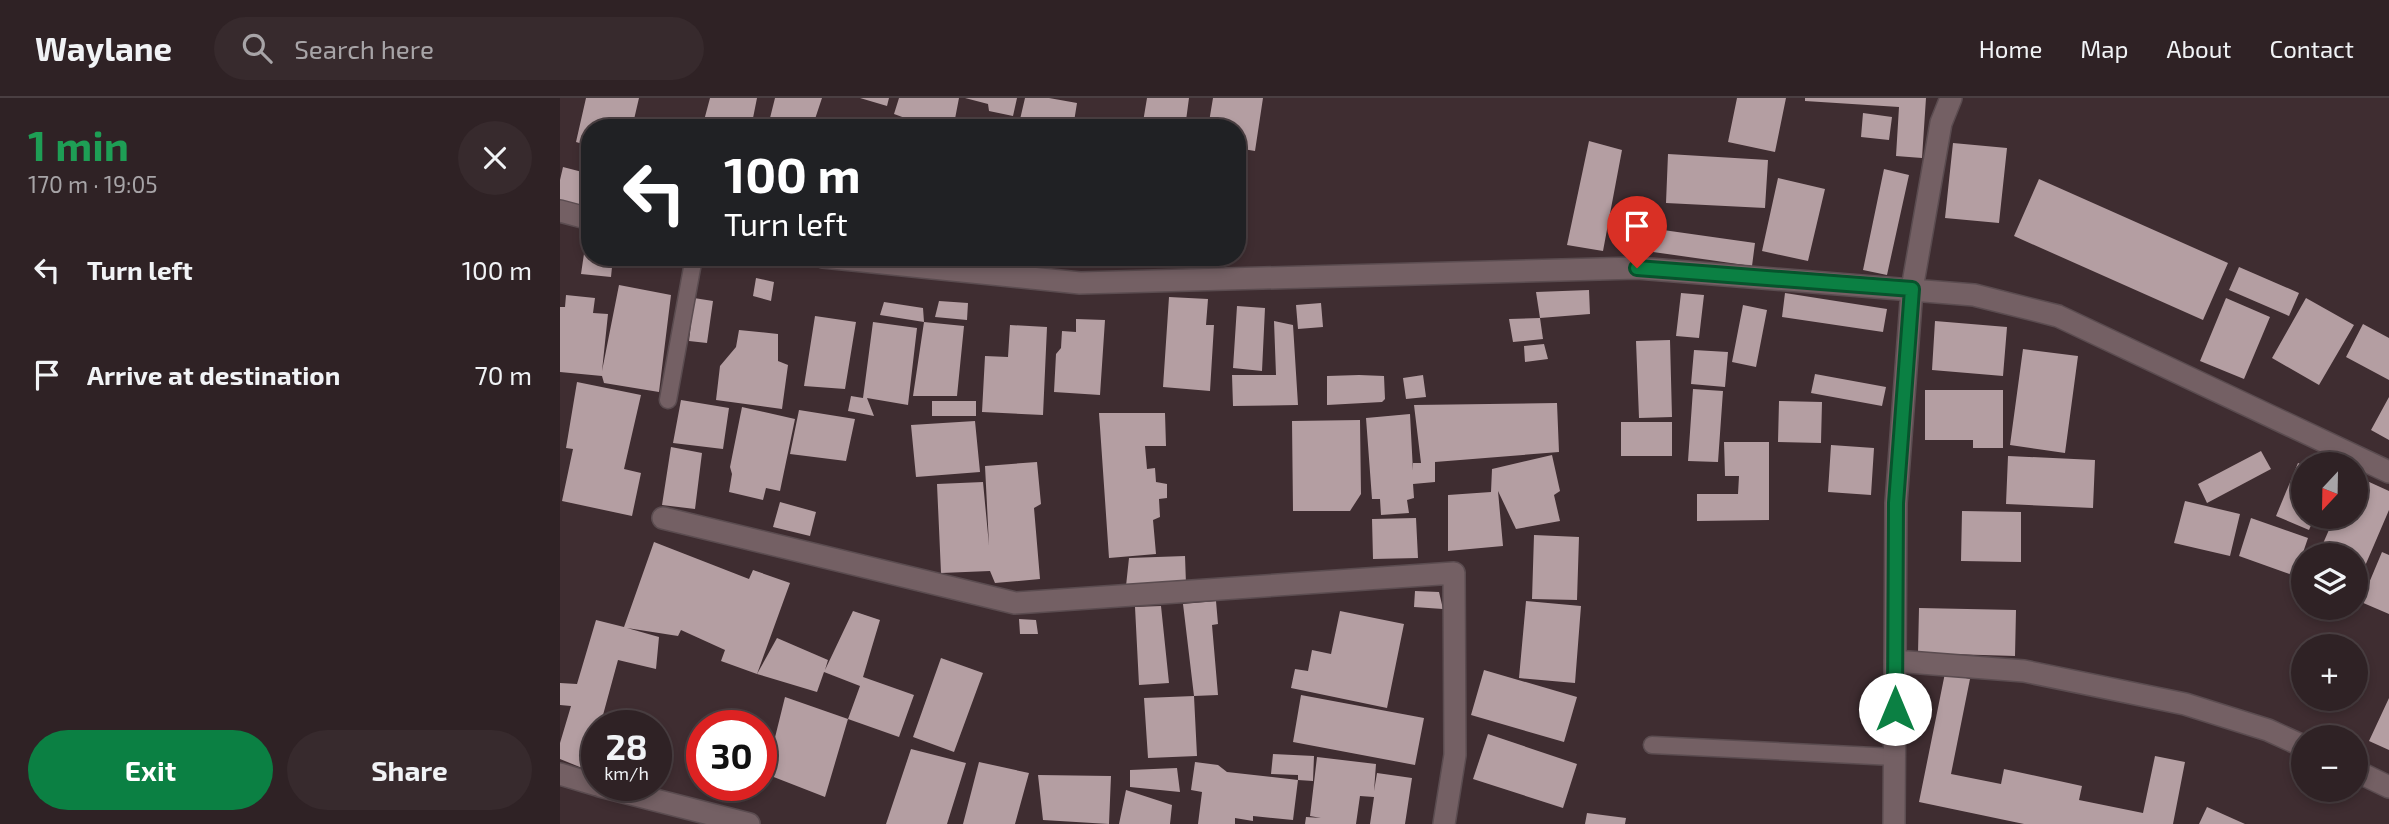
<!DOCTYPE html>
<meta charset="utf-8">
<style>
body{margin:0;font-family:"Exo 2",sans-serif;background:#372a2d;color:#f1f3f6;height:100vh;display:flex;flex-direction:column;font-size:26px;white-space:nowrap}
*{box-sizing:border-box;margin:0}
p{font-size:23px;color:#a7a4a7}
.icon{flex:none;width:38px;height:38px;fill:none;stroke:currentColor;stroke-width:2;stroke-linecap:round;stroke-linejoin:round}
.map{position:relative;flex:1;overflow:hidden}
.drawer{display:flex;flex-direction:column;background:#2f2225;width:560px}
.drawer>*{flex:none}
.banner{position:absolute;left:21px;top:21px;width:665px;height:147px;border-radius:28px;box-shadow:0 4px 10px #0003,0 0 0 2px #4a3f42;background:#202124;color:#fff;overflow:hidden}
.needle{width:46px;rotate:202deg}
.controls{position:absolute;left:1731px;top:354px;display:grid;gap:14px}
.controls a{display:grid;place-items:center;width:77px;height:77px;border-radius:50%;background:#2f2225;box-shadow:0 4px 10px #0003,0 0 0 2px #4a3f42;font-size:35px}
.speed{position:absolute;left:21px;top:612px;display:flex;gap:14px;font-size:35px;font-weight:700;text-align:center}
.speed>*{display:grid;place-content:center;width:91px;height:91px;border-radius:50%;background:#2f2225;box-shadow:0 4px 10px #0003,0 0 0 2px #4a3f42;line-height:1}
.speed small{font-size:18px;font-weight:400}
.speed .limit{border:10px solid #d22;background:#fff;color:#111}
.pin{position:absolute;display:grid;place-items:center;width:60px;height:60px;color:#fff;margin:-72px -30px;border-radius:50% 50% 50% 0;rotate:-45deg;box-shadow:0 0 7px #0007}
.pin .icon{rotate:45deg}
.me{position:absolute;width:77px;margin:-38px;rotate:0deg;stroke-linejoin:round;filter:drop-shadow(0 0 5px #0008)}
.turn{display:flex;align-items:center;gap:24px;height:147px;padding:0 28px;font-size:32px}
.turn .icon{width:91px;height:91px;stroke-width:2.5}
.turn b{display:block;font-size:49px;line-height:60px}
.round{display:grid;place-items:center;flex:none;width:74px;height:74px;border-radius:37px;background:#372a2d}
.headline{display:flex;align-items:center;justify-content:space-between;height:119px;padding:0 28px}
h1{font-size:42px;font-weight:700;line-height:52px;color:#1e9e55}
.action{display:flex;gap:14px;margin-top:auto;padding:14px 28px}
.action a{flex:1;height:80px;border-radius:42px;background:#0b8043;color:#fff;font-size:28px;font-weight:700;line-height:80px;text-align:center}
.action a+a{background:#372a2d;color:#f1f3f6}
ul{padding:0;list-style:none}
li{display:flex;align-items:center;gap:21px;height:105px;padding:0 28px}
li div{flex:1}
li b{display:block;font-size:26px}
li em{font-style:normal}
header{display:flex;align-items:center;gap:42px;box-sizing:border-box;height:98px;padding:0 35px;background:#2f2225;border-bottom:2px solid #4a3f42}
header strong{font-size:33px}
nav{display:flex;gap:38px;margin-inline-start:auto;font-size:24px}
.search{width:490px;height:63px;background:#372a2d;display:flex;align-items:center;gap:18px;box-sizing:border-box;padding:0 24px;border-radius:38px;color:#a7a4a7;font-size:26px}
main{display:flex;flex:1;min-height:0}
.map>svg:first-child{display:block}
.building{fill:#b49ea2}
.lines{fill:none;stroke-linecap:round;stroke-linejoin:round}
.lane-casing{stroke:#5b4c50;stroke-width:19}
.street-casing{stroke:#5b4c50;stroke-width:24}
.lane{stroke:#746064;stroke-width:16}
.street{stroke:#746064;stroke-width:21}
.route-casing{stroke:#07532c;stroke-width:18}
.route{stroke:#0b8043;stroke-width:12}
</style>
<header>
<strong>Waylane</strong>
<div class="search"><svg class="icon" aria-label="search" viewBox="0 0 24 24"><circle cx="10" cy="10" r="6"/><path d="M15 15l6 6"/></svg>Search here</div>
<nav><a>Home</a><a>Map</a><a>About</a><a>Contact</a></nav>
</header>
<main>
<section class="drawer">
<div class="headline"><div><h1>1 min</h1><p>170 m · 19:05</p></div><a class="round"><svg class="icon" aria-label="close" viewBox="0 0 24 24"><path d="M6 6l12 12M18 6L6 18"/></svg></a></div>
<ul>
<li><svg class="icon" aria-label="left" viewBox="0 0 24 24"><path d="M17 20v-9H6M10 6l-5 5 5 5"/></svg><div><b>Turn left</b></div><em>100 m</em></li>
<li><svg class="icon" aria-label="arrive" viewBox="0 0 24 24"><path d="M6 21V4h12l-3 4 3 4H6"/></svg><div><b>Arrive at destination</b></div><em>70 m</em></li>
</ul>
<div class="action"><a>Exit</a><a>Share</a></div>
</section>
<div class="map">
<svg width="1829" height="726" viewBox="0 0 1829 726">
<rect width="100%" height="100%" fill="#3f2d31"/>
<!-- building -->
<path class="building" d="M26,0H79L72,30H30V48L16,44Z
M150,0H197L191,30H142Z
M215,0H262L252,30L208,28Z
M300,0H329L327,8Z
M339,0H399L394,26L362,19L356,24L334,16Z
M405,0H457L453,18L429,13L428,6Z
M465,0H489L517,5L513,30H458Z
M587,0H629L625,30H582Z
M653,0H703L695,53L677,50V30H648Z
M1177,0H1226L1215,54L1168,44Z
M1245,0H1366L1362,60L1336,58L1339,9L1245,3Z
M1303,15L1332,19L1329,42L1301,39Z
M1029,43L1062,52L1043,153L1007,147Z
M1393,45L1447,50L1439,125L1385,120Z
M1108,56L1208,62L1205,110L1106,105Z
M3,69L30,76V113L0,106V82Z
M1324,71L1349,77L1327,177L1303,172Z
M1218,80L1265,91L1248,163L1202,153Z
M1479,81L1668,165L1643,222L1454,138Z
M1089,130L1195,145L1192,168L1086,153Z
M25,149L30,150V159H53L51,179L21,176Z
M428,159H481L477,170L427,163Z
M573,159H607L606,166Z
M1679,169L1739,195L1729,218L1669,192Z
M196,180L214,184L211,203L193,198Z
M59,187L111,197L99,294L44,285L42,278L0,274V209H5L6,197L35,200L33,215L48,216L42,273Z
M1029,192L1030,216L980,220L983,241L953,244L949,221L980,220L976,194Z
M1121,195L1144,197L1139,240L1116,238Z
M1225,195L1327,211L1323,234L1222,219Z
M609,199L648,201L646,227H654L650,293L603,289Z
M134,200L153,203L147,245L129,243Z
M1666,200L1710,219L1684,281L1640,263Z
M1746,200L1794,227L1759,287L1712,260Z
M379,203L408,205L407,222L375,219Z
M324,204L363,210L364,224L320,217Z
M761,205L763,229L738,231L736,207Z
M1183,207L1207,212L1196,269L1172,264Z
M677,208L705,210L702,273L673,270Z
M255,218L296,224L285,291L244,288Z
M516,221L545,222L540,297L494,294L496,256L501,250L502,233L516,234Z
M714,223L733,227L738,307L673,308L672,277H716Z
M1375,223L1447,229L1443,278L1372,272Z
M313,224L357,230L348,307L307,300L314,318L288,313L291,298L303,300Z
M364,224L404,228L397,298H353Z
M1803,226L1829,240V282L1786,259Z
M450,227L487,229L483,317L422,314L425,258L448,259Z
M179,232L218,236V263L228,267L222,311L156,302L160,268L176,249Z
M1110,242L1112,319L1079,320L1076,243Z
M984,246L988,261L965,264L964,248Z
M1463,251L1518,258L1505,355L1450,347Z
M1134,252L1168,254L1165,289L1131,286Z
M1255,276L1326,289L1322,308L1251,295Z
M799,277L824,278L825,301L822,304L767,307V278Z
M863,277L866,299L846,301L843,280Z
M17,284L81,297L64,371L81,375L72,418L2,403L13,351L6,350Z
M1133,291L1163,293L1158,364L1128,363Z
M1365,292H1443V350H1413V342H1365Z
M1829,299V342L1811,332Z
M121,302L169,310L163,351L113,345Z
M372,303H416V318H372Z
M1219,303L1262,304L1261,345L1218,344Z
M997,305L999,354L875,364V384L853,386L854,400L847,402L849,415L821,417L820,401H812L806,320L850,316L853,373V365H861L854,307Z
M182,309L235,321L220,393L206,390L203,402L169,394L172,376L170,369Z
M239,312L295,321L286,363L230,356Z
M539,315H605L606,348H585L587,371L595,370L596,384L607,386V400L599,401L600,419L593,422L596,456L549,460Z
M800,322L801,396L790,413H733L732,323Z
M415,323L420,374L356,379L351,327Z
M1061,324H1112V358H1061Z
M1164,344H1209V422L1137,423V396H1178L1179,378H1165Z
M1271,347L1314,350L1311,397L1268,394Z
M111,349L142,355L135,411L102,407Z
M1701,353L1711,371L1647,405L1638,386Z
M992,357L1000,393L994,397L1000,423L956,431L938,393L943,448L888,453V397L931,394L932,371Z
M1448,358L1535,362L1533,410L1446,406Z
M477,364L481,406L474,410L480,481L435,485L430,473L381,475L377,386L423,384L429,447L425,368Z
M1738,365L1743,367V418H1755L1749,432L1716,418Z
M1796,378L1829,393V412L1796,489V457H1758L1775,418H1796Z
M1625,403L1680,416L1670,458L1614,445Z
M220,404L256,414L250,438L213,429Z
M1402,413L1461,414V464L1401,463Z
M856,420L858,460L813,461L812,421Z
M1691,420L1748,440L1735,478L1679,458Z
M974,437L1019,439L1017,502L972,501Z
M94,444L189,481L193,472L230,485L197,576L161,563L165,552L121,532L118,538L67,530L99,539L96,571L58,562L40,628H37V638L32,655L37,656V676L0,661V645L11,608L0,607V585L17,586L36,522L64,529Z
M1822,454L1829,457V516L1801,504Z
M625,458L626,486L566,488L569,460Z
M855,493L879,494L883,511L854,509Z
M656,503L658,526L652,527L658,597L634,598L623,506Z
M966,503L1021,508L1015,585L959,580Z
M601,508L609,585L579,587L575,509Z
M1359,510L1456,512L1455,558L1358,555Z
M293,513L320,522L303,579L354,597L339,639L288,621L265,699L206,676L225,599L288,621L300,588L264,574L257,594L197,576L217,540L268,562L265,572Z
M780,513L844,526L827,610L731,590L735,571L748,573L752,552L771,556Z
M459,521L476,522L478,536H460Z
M381,560L423,575L394,654L353,639Z
M924,572L1017,599L1004,644L911,617Z
M1385,575L1410,581L1391,676L1441,686L1444,671L1522,688L1519,702L1583,715L1595,658L1625,664L1613,726H1464L1359,704Z
M741,597L864,620L855,667L733,644Z
M634,598L637,658L588,660L584,600Z
M1829,600V652L1809,643Z
M928,636L1017,666L1003,710L913,681Z
M351,651L406,665L387,726H326Z
M713,656L754,658L753,683L738,682V677L711,676Z
M757,659L816,666L814,693L817,675L852,680L845,726H810L814,699L800,698L796,726H745L746,719L761,720L750,718Z
M419,664L469,675L455,726H403Z
M635,664L658,667L667,674L738,682L733,722L693,718V723L675,720V726H638L642,694L631,692Z
M617,670L620,694L570,689V672Z
M478,677L551,678L549,726L483,722Z
M566,692L612,707L610,726H559Z
M1647,709L1685,726H1639Z
M1027,715L1066,720L1065,726H1025Z"/>
<g class="lines">
<defs>
<path id="lane" d="M108,302L134,159
M1092,647L1334,659"/>
<path id="street" d="M0,113L30,121
M263,159L520,185L1077,170L1414,197L1498,218L1829,374
M103,420L455,505L894,475L895,657L884,726
M1335,563L1464,573L1625,606L1708,632L1743,648
M1796,673L1829,689
M0,676L37,687
M40,688L189,726
M1334,726L1336,405L1352,191L1381,25L1391,0"/>
</defs>
<!-- lane casing -->
<use href="#lane" class="lane-casing"/>
<!-- street casing -->
<use href="#street" class="street-casing"/>
<!-- lane -->
<use href="#lane" class="lane"/>
<!-- street -->
<use href="#street" class="street"/>
</g>
<g class="lines">
<defs>
<path id="route" d="M1077,170L1352,191L1336,405L1335,611"/>
</defs>
<!-- route casing -->
<use href="#route" class="route-casing"/>
<!-- route -->
<use href="#route" class="route"/>
</g>
</svg>
<div class="controls">
<a><svg class="needle" viewBox="-14 -14 28 28"><path d="M0-13l5 13h-10z" fill="#e53935"/><path d="M0 13l5-13h-10z" fill="#a7a4a7"/></svg></a>
<a><svg class="icon" aria-label="layers" viewBox="0 0 24 24"><path d="M12 4l9 5-9 5-9-5zM3 14l9 5 9-5"/></svg></a>
<a>+</a>
<a>−</a>
</div>
<div class="speed"><div>28<small>km/h</small></div><div class="limit">30</div></div>
<div class="pin" style="left:1077px;top:170px;background:#d93025"><svg class="icon" aria-label="arrive" viewBox="0 0 24 24"><path d="M6 21V4h12l-3 4 3 4H6"/></svg></div>
<svg class="me" style="left:1335px;top:611px" viewBox="-20 -20 40 40"><circle r="19" fill="#fff"/><path d="M0-13L10 11 0 6-10 11z" fill="#0b8043"/></svg>
<div class="banner">
<div class="turn"><svg class="icon" aria-label="left" viewBox="0 0 24 24"><path d="M17 20v-9H6M10 6l-5 5 5 5"/></svg><div><b>100 m</b>Turn left</div></div>
</div>
</div>
</main>
